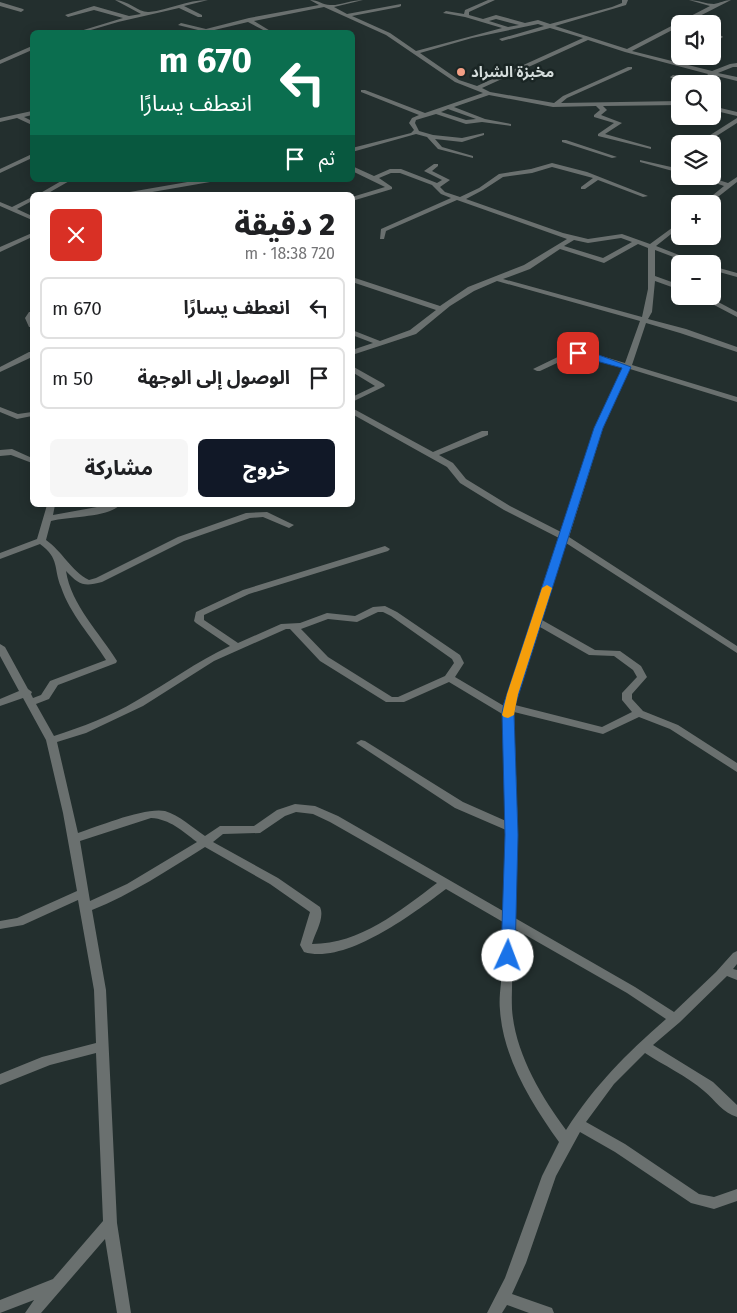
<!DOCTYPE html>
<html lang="ar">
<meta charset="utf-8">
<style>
body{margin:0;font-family:"Fira Sans","Noto Sans Arabic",sans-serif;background:#f6f6f6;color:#202124;direction:rtl;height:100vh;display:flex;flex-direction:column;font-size:19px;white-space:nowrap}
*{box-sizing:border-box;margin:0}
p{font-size:16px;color:#757577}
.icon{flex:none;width:28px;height:28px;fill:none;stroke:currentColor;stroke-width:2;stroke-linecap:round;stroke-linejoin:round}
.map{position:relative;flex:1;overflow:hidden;direction:ltr}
.sheet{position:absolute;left:30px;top:192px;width:325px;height:315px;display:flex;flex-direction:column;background:#fff;border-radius:8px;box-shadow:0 2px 12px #0003;direction:rtl}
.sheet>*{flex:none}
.banner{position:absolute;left:30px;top:30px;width:325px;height:152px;border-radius:8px;box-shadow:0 2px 12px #0003;direction:rtl;background:#0b6e4f;color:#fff;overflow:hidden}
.controls{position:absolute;left:671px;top:15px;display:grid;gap:10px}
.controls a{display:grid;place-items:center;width:50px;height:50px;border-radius:8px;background:#fff;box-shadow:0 2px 12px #0003;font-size:25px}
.pin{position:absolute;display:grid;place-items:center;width:42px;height:42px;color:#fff;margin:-21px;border-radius:10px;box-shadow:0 2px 8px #0006}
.me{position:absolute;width:55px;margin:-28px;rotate:2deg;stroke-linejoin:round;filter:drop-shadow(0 0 4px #0008)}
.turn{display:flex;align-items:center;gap:18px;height:105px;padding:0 20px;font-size:22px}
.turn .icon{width:65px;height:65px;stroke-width:2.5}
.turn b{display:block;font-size:35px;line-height:42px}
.then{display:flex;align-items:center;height:48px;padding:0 20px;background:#0003;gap:10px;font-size:19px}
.round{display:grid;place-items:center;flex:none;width:52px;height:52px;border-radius:8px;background:#f6f6f6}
.headline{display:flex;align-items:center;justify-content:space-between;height:85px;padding:0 20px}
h1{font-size:30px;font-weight:800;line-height:38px}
.cta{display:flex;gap:10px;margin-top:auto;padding:10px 20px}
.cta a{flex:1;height:58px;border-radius:8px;background:#111827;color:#fff;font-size:20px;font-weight:800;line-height:58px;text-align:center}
.cta a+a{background:#f6f6f6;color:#202124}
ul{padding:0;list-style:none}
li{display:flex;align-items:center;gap:15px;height:62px;margin:0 10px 8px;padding:0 10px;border:2px solid #e0e0e0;border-radius:8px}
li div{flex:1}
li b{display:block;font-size:19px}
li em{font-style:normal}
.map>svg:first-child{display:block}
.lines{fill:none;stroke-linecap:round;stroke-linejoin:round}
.minor{fill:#6a706f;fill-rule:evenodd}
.route{fill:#1a73e8;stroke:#114b97}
.slow{fill:#f59e0b}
.poi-dot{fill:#f39f85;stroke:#1a2524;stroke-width:2}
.labels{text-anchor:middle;stroke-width:5;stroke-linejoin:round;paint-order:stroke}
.far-poi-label{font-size:15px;font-weight:bold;fill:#d4dcdb;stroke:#1a2524;text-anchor:start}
</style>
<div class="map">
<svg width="737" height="1313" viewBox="0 0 737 1313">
<rect width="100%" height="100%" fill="#232f2e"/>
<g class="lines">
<!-- minor -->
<path class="minor" d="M115,0C128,0 139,13 149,12C169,10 187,0 208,0L184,6L202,15V17H198L179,8L118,22L84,32H77L123,18L94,10L68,17L65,15L94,6L129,16L141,14Z
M310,0C318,0 323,5 330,5C338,6 352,0 363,0L334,7L347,14L401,4V6L399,7L352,16L390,33L416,51L502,28L465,17L443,13L446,11L464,14L465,10L488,0H495L469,12V15L483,19L496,15L525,23L538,20L550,24L612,7L622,3V0H628L626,5L555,26L627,49L710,6L689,0C698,0 706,4 714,4C720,3 725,0 731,0L684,24H680V26L632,51L712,71L730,64L737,63V67H733L718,73L737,77V81L713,75L706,84H695L671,78L670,77L673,75L702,82L708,74L625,52L588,40L482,88L490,92L554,103L563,96L628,67H632V69L567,98L561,103L680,101V105L603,106L607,110L601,115L622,123L605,134L651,147V149L598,136V134L614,123L594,117V115L600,110L596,106L553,107L489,95L454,107L485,119L511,124V126L482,122L466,124L436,114L416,120L415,123L419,131L433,135L462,138L484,133V135L462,142L435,139L442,147L473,156V158L438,149L427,137L416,134L352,152V148L411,133L414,130L409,123L412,118L419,115L361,92V90H365L425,113L483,93L455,82L386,35L324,7L254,21L272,32H267L248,22L206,32L178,25L181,23L206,29L249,18L319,5ZM496,19L519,25L508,27L489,21ZM538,24L544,26L499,39L502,41L550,28L583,38L477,86L459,80L420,53L472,38ZM448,109L476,119L466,120L441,112Z
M0,2L23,9L24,10L21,12L0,6Z
M712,33L722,36L723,37L720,39L712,37Z
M32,46V50L0,64V60Z
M712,106L737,112V116L712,110Z
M32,111V115L24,117L32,121V125L17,118L0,122V118Z
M737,118V123L704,144H696Z
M562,140H566L617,157L612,158L562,142Z
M32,154V158L0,173V169Z
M640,160L680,169V173L640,162Z
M552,163L587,172L648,196L643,197L598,180L585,189H581V187L593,178L552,167L532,173L503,177L483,190L466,199L563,233L588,239L622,234L650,244L680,222V227L656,246L702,264H692L655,250V276L680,285V290L655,281L652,312L648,319L686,329L737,347V352L680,333L646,323L632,365L737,397V402L630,369L603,428L569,537L737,646V653L566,543L542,620L595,650L620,651L641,666L647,677L632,694V699L643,711L678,725L737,763V772L670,729L639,717L603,734L514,712L518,835L515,918L635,987L674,1012L716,972L733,953L737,951V964L733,969L737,970V980L727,976L680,1022L653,1045L713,1082L737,1105V1117C723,1113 715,1100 704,1091C687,1076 663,1065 645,1053L614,1084L586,1122L625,1144L699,1194L714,1197L737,1189V1201L714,1209L691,1203L615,1152L580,1132L556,1176L526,1263L512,1294L552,1308L554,1313H529L507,1305L502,1313H487L505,1278L542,1176L559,1142C532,1104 503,1058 500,1010C499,1002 500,992 501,983C501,963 502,942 503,922L446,889C414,913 346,965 304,952L300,945L310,912L270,884L205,847C168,870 132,894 92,910L106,990L117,1223L131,1313H117L105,1239L41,1313H25L34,1300L0,1313V1300L53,1279L103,1221L96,1053L50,1065L0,1085V1074L42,1057L96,1043L94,990L78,900L23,925L0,929V921L17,918L77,891L63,813L46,740L23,698L0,706V699L19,691L0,656V644L5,647L28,689L32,692L31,694L33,698L41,695L50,681L106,660C91,636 70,614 61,587C53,567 60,559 40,544L0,559V553L37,539L47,505H55L53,515L108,505H120C106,518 70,516 51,521L46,540C62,551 71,571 89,580L96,578L178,537L246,513L267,512L294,525L289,528L263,517L250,518L184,541L102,582C84,587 79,585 66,571C71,605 100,633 117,661L116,663L58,685L49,699L36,704L54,736C82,727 111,716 136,701C168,683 197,661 230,646L196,623L194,621L196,612L243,590L385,546L390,549L388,551L249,594L204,615V620L238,643L281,624L300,623L327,613L355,616L373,607L385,606L397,612L460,655L464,663L455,677L504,706L559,538L504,510L460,483L447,467L352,414V408L433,452L482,431H488V435L439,455L453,463L466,479L510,506L561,532L595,428L623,367L585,355L572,356L540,371H537L533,369L568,352L585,351L625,363L640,321L497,281L474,291L450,306L416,334L352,355V350L373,343L352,335V330L380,341L410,330L436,310L352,282V277L440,306L468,287L524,265L567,239L457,200L386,231L384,239H380L381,229L451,198L441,194L432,185L400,173H391L379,178L392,187V189L352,201V197L385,187L352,171V166L374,176L390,169H401L437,183L442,180L424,171L434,164H438V166L432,171L450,180L440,187L445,192L460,197L479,188L499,174L531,169ZM621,238L632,242L603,258L564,246L574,240L588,243ZM638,244L648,248V289L642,317L503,279L530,269L560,249L604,263ZM378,612H383L391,616L452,659L454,663L445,676L398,697H392L328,657L301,629L328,619L357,622ZM540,627L589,655L614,656L633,670L637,677L622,693V700L632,712L602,727L515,705ZM286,629H290L320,661L386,702H404L449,682L504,715L506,821L463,802L365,741L361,740L356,743L455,808L506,830L503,911L338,816L315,806L295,804L277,810L254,826H220L205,836C193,828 179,815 165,811C145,807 99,826 78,833L57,742L86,733L143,706L214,661ZM296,812L313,814L330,822L437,883C400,911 360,944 312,944C315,933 325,918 320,907L278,878L213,842L223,834L260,833L285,816ZM151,818C170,819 182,831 197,842L127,884L90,901L80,841ZM515,929L627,993L666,1019C625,1055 596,1084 566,1130C541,1096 515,1053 512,1009C511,983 514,955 515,929Z
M695,176H706L728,183L737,177V182L709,204H702L724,186Z
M63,180H71L45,195H37Z
M199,180H213L210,182L135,195H121L124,193Z
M32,197V201L17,209L32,216V220L0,206V202L12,207Z
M32,233V237L0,252V247Z
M712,266L737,273V277L712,270Z
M697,296H707L737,312V317Z
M29,312H32V327H29L25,318Z
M29,352H32V357L0,372V367Z
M352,366L384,384L385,386L352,402V397L375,386L352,372Z
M0,407L18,414L32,412V416L17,419L0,412Z
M12,449L32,458V463L11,455L0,456V450Z"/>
</g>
<!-- route -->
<path class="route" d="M578,350L588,351L631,367L603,428L516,703L514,713L518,835L515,956L508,962L501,956L505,835L502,713L504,703L594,428L622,368L574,355L573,353Z"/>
<!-- slow -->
<path class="slow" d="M547,585L552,588L518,694L514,715L508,718L504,717L502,715L507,694L542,588Z"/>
<!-- markers -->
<circle class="poi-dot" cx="461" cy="72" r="5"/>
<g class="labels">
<!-- far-poi labels -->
<g class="far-poi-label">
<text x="471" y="77">مخبزة الشراد</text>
</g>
</g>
</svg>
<div class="controls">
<a><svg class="icon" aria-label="sound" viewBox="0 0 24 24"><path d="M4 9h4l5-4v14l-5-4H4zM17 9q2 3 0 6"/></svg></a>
<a><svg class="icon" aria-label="search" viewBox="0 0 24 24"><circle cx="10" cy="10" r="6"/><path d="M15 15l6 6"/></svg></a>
<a><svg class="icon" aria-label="layers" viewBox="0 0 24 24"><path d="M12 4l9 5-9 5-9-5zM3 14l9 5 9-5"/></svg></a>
<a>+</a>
<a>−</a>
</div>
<div class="pin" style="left:578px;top:353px;background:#d93025"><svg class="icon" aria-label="arrive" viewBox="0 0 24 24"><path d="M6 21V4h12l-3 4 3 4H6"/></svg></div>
<svg class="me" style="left:508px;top:956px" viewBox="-20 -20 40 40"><circle r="19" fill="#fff"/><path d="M0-13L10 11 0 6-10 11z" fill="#1a73e8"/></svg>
<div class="banner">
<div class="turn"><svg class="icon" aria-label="left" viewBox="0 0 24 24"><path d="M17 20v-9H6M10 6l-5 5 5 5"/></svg><div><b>670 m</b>انعطف يسارًا</div></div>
<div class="then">ثم<svg class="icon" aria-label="arrive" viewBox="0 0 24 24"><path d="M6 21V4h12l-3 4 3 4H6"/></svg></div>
</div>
<section class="sheet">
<div class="headline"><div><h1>2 دقيقة</h1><p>720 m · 18:38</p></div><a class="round" style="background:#d93025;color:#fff"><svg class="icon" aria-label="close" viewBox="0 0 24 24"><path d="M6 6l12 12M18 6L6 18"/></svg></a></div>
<ul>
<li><svg class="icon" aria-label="left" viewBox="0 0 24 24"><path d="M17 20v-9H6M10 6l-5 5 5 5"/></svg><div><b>انعطف يسارًا</b></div><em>670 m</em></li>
<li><svg class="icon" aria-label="arrive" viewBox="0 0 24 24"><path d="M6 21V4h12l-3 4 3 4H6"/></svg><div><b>الوصول إلى الوجهة</b></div><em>50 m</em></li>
</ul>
<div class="cta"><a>خروج</a><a>مشاركة</a></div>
</section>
</div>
